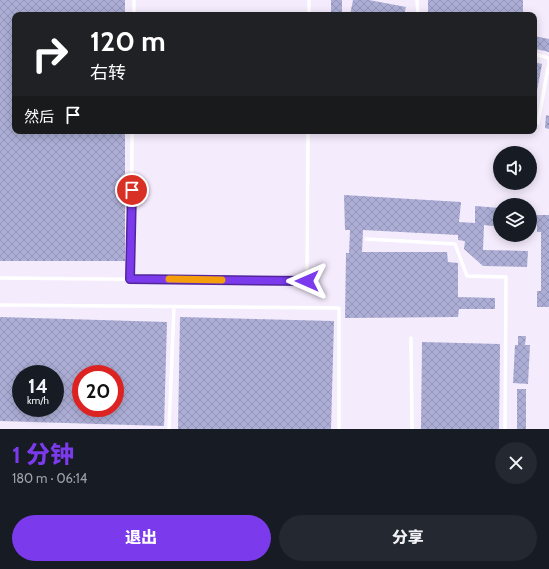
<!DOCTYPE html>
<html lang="zh">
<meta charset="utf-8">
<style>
body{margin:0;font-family:Cabin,"Noto Sans SC",sans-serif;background:#242831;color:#f1f3f6;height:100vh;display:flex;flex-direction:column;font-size:15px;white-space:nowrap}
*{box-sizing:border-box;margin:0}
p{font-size:13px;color:#9ea1a6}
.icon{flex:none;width:22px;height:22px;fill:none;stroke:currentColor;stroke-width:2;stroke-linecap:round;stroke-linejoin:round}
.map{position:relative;height:429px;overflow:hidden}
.side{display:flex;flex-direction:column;background:#171b24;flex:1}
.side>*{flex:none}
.banner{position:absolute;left:12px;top:12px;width:525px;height:122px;border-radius:8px;box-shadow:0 2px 10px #0003;background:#202124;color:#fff;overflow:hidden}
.fabs{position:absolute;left:493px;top:146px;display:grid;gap:8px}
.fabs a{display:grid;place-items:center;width:44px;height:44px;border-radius:50%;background:#171b24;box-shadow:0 2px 10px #0003;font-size:20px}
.speed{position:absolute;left:12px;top:365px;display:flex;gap:8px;font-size:20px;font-weight:700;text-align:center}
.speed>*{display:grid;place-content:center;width:52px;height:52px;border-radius:50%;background:#171b24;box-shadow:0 2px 10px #0003;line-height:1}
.speed small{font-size:10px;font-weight:400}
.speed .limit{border:6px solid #d22;background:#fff;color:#111}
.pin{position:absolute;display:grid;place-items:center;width:34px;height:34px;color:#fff;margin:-17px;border:2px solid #fff;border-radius:50%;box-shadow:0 1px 4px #0007}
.me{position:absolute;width:44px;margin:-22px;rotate:270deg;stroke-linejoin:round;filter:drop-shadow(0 0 3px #0008)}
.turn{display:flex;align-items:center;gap:14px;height:84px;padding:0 12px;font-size:18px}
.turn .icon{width:52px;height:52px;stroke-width:2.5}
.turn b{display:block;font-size:28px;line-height:34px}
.then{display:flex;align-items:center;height:38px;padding:0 12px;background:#0003;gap:8px;font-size:15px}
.round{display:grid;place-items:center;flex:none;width:42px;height:42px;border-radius:21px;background:#242831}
.summary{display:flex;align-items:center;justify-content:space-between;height:68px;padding:0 12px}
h1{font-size:24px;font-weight:800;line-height:30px;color:#7c3aed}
.action{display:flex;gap:8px;margin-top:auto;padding:8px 12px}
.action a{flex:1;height:46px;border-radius:24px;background:#7c3aed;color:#fff;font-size:16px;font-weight:800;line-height:46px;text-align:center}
.action a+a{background:#242831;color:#f1f3f6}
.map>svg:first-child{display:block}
.building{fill:url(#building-cross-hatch);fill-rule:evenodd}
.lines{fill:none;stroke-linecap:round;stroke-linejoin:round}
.lane{stroke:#fff;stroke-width:3.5}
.route-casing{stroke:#51269a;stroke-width:10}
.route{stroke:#7c3aed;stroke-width:7}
.slow{stroke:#f59e0b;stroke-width:7}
</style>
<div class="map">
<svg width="549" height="429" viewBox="0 0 549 429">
<defs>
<pattern id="building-cross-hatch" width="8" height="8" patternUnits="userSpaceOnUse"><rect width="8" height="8" fill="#acaed6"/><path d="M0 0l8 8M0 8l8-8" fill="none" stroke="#9394b7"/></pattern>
</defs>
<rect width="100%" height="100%" fill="#f4ebfd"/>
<!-- building -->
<path class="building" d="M0,0H125V15H15V131H125V261H0Z
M331,0H342V15H331Z
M353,0H369L406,7L404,15H350Z
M428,0H523V15H428Z
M534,36L549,39V52L536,49L537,43L534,42Z
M534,62L542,64L535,101H534Z
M546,115L549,116V129L545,128Z
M344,195L461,202L459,222L475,223V206L500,208V227L484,225L483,250L528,251L527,267L483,266L464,249L465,241L458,240V235L363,230L362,252H447L448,262L458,263V297L495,298V309H459L458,317L345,318L346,253H349L350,230H345Z
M537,215H549V307H537V291H541V232H537Z
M0,317L167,322L164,426L0,421ZM21,374H55V408H21ZM81,374H115V408H81Z
M180,317L334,321L331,429H178Z
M518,336H526L525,345H530L528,384L513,383L515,345H518Z
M422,342L500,344L499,429H421Z
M517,389H526V429H517Z"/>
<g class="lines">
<!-- lane -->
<path class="lane" d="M417,0L418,15
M134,15V0
M309,15V0
M534,54L549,58
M549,60V68
M538,123L548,68
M366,239L455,244L467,276L506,277L505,429
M0,278L307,281L308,131
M131,279L132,131
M0,305L339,308V429
M411,338L412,429
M169,429L174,307"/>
</g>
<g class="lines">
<defs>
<path id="route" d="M132,190L130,279L307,281"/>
</defs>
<!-- route casing -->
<use href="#route" class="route-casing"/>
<!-- route -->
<use href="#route" class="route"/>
<!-- slow -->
<path class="slow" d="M169,279L222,280"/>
</g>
</svg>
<div class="fabs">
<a><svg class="icon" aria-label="sound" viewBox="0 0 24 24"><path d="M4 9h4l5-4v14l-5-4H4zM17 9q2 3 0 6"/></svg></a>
<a><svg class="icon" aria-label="layers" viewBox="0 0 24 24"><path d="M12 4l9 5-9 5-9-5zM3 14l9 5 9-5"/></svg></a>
</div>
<div class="speed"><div>14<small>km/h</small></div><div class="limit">20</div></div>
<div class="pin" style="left:132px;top:190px;background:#d93025"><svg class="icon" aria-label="arrive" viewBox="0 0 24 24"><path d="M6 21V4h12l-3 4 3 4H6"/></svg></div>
<svg class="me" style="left:307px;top:281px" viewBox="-20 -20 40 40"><path d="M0-17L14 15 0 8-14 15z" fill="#7c3aed" stroke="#fff" stroke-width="4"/></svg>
<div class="banner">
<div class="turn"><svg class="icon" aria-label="right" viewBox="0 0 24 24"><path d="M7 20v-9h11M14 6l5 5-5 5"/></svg><div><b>120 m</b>右转</div></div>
<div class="then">然后<svg class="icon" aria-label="arrive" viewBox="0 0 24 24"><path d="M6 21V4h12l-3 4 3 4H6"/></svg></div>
</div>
</div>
<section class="side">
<div class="summary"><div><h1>1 分钟</h1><p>180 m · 06:14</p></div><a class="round"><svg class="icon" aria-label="close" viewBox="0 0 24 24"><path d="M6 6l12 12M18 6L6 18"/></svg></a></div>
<div class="action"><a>退出</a><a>分享</a></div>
</section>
